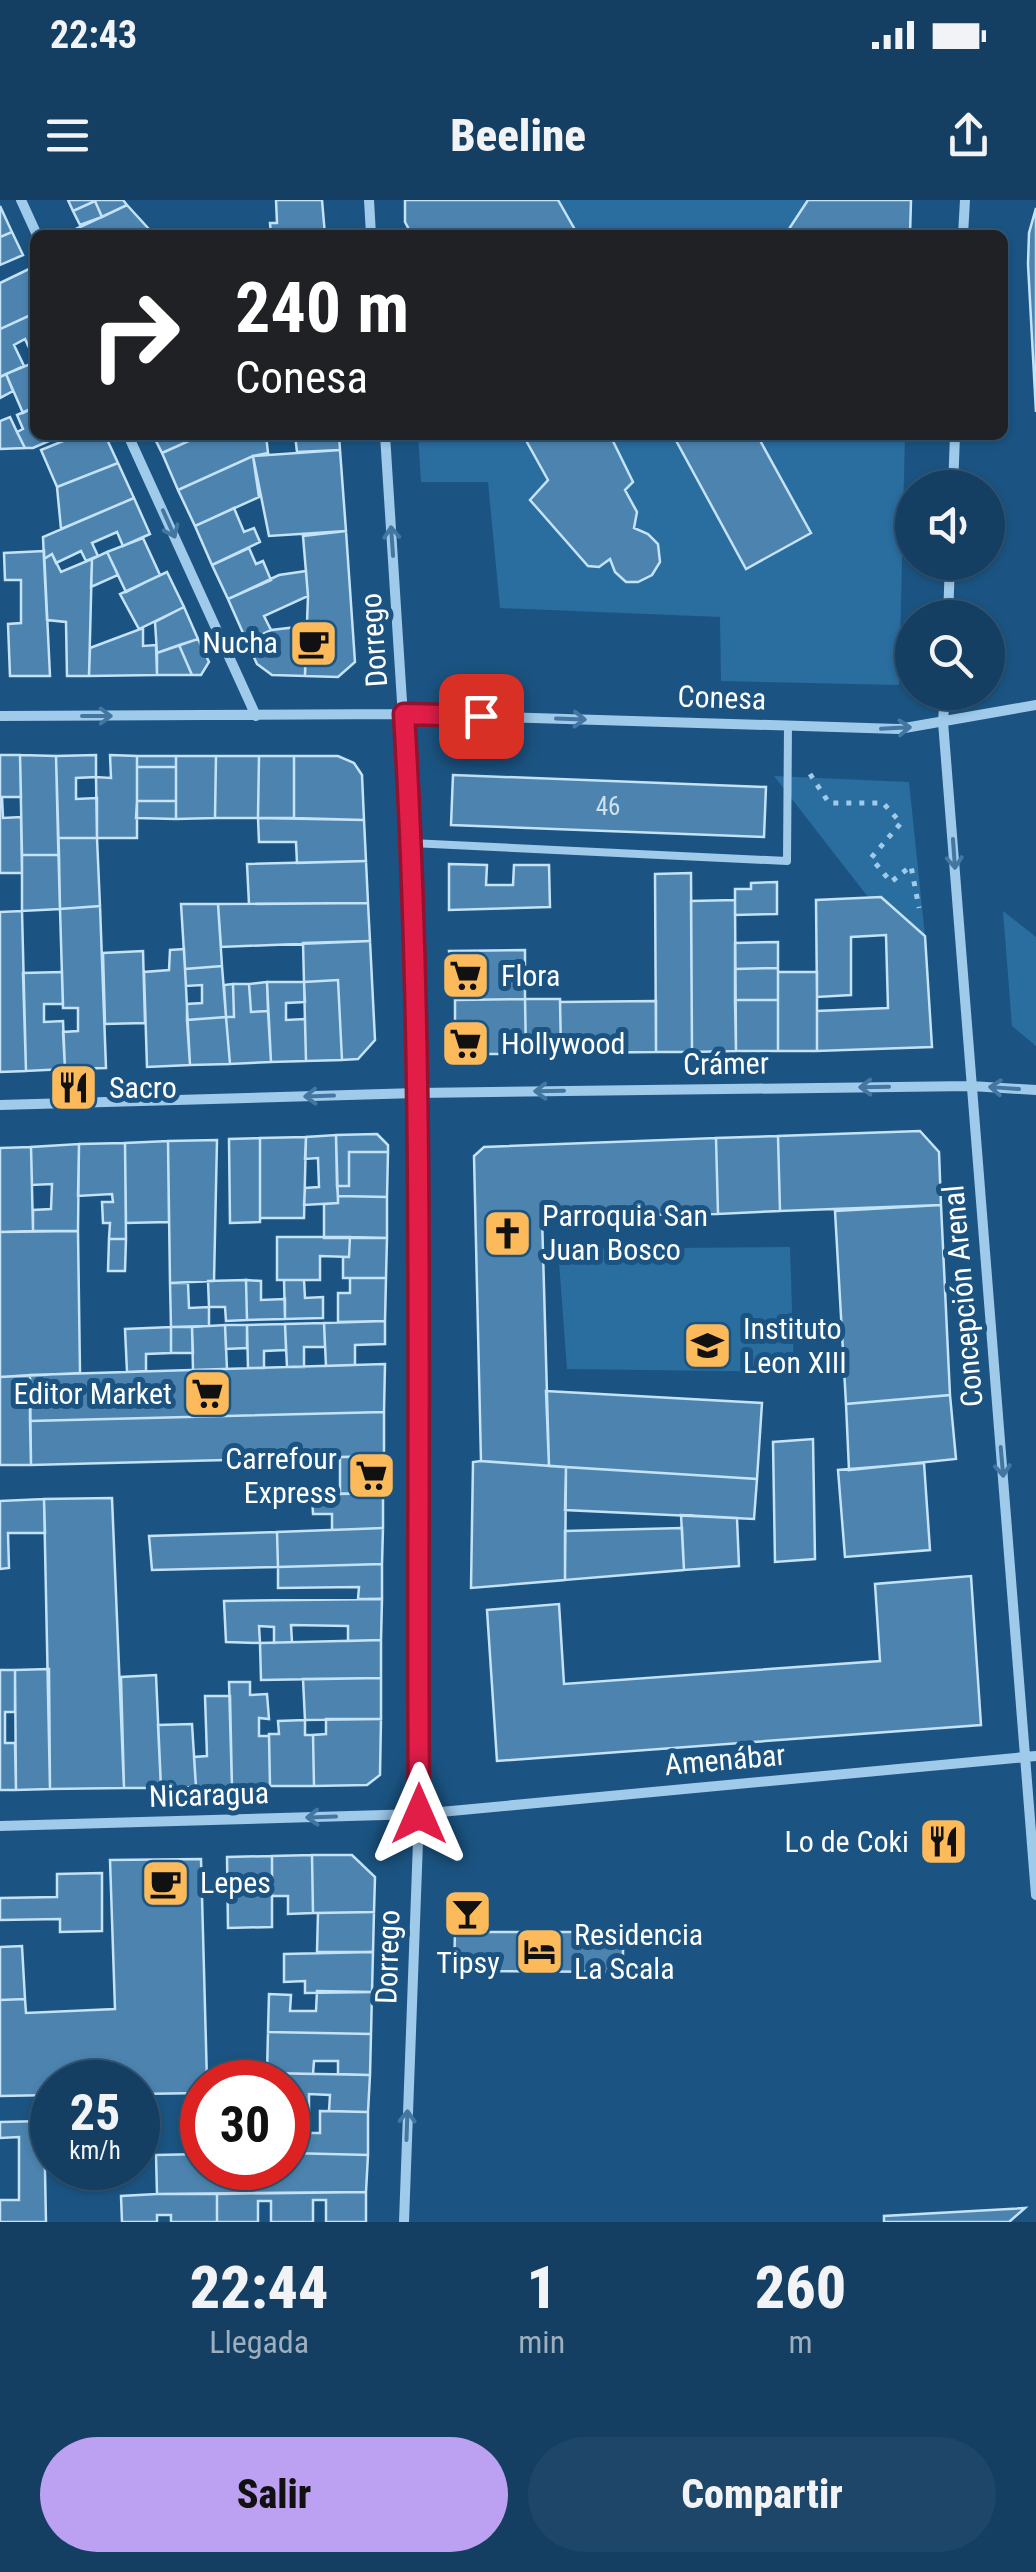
<!DOCTYPE html>
<html lang="es">
<meta charset="utf-8">
<style>
body{margin:0;font-family:"Roboto Condensed",sans-serif;background:#1d4668;color:#f1f3f6;height:100vh;display:flex;flex-direction:column;font-size:38px;white-space:nowrap}
*{box-sizing:border-box;margin:0}
p{font-size:32px;color:#9dafbe}
.icon{flex:none;width:55px;height:55px;fill:none;stroke:currentColor;stroke-width:2;stroke-linecap:round;stroke-linejoin:round}
.map{position:relative;height:2022px;overflow:hidden}
.sheet{display:flex;flex-direction:column;background:#143f62;flex:1}
.sheet>*{flex:none}
.hud{position:absolute;left:30px;top:30px;width:978px;height:210px;border-radius:15px;box-shadow:0 2px 8px #0004,0 0 0 2px #335877;background:#202124;color:#fff;overflow:hidden}
.buttons{position:absolute;left:895px;top:270px;display:grid;gap:20px}
.buttons a{display:grid;place-items:center;width:110px;height:110px;border-radius:50%;background:#143f62;box-shadow:0 2px 8px #0004,0 0 0 2px #335877;font-size:50px}
.speed{position:absolute;left:30px;top:1860px;display:flex;gap:20px;font-size:50px;font-weight:700;text-align:center}
.speed>*{display:grid;place-content:center;width:130px;height:130px;border-radius:50%;background:#143f62;box-shadow:0 2px 8px #0004,0 0 0 2px #335877;line-height:1}
.speed small{font-size:25px;font-weight:400}
.speed .limit{border:15px solid #d22;background:#fff;color:#111}
.pin{position:absolute;display:grid;place-items:center;width:85px;height:85px;color:#fff;margin:-42px;border-radius:20px;box-shadow:0 5px 15px #0006}
.me{position:absolute;width:110px;margin:-55px;rotate:0deg;stroke-linejoin:round;filter:drop-shadow(0 0 8px #0008)}
.turn{display:flex;align-items:center;gap:35px;height:210px;padding:0 40px;font-size:45px}
.turn .icon{width:130px;height:130px;stroke-width:2.5}
.turn b{display:block;font-size:70px;line-height:85px}
.eta{display:flex;justify-content:space-evenly;align-items:center;height:170px;text-align:center}
.eta b{font-size:60px;font-weight:800;line-height:70px}
.primary-button{display:flex;gap:20px;margin-top:auto;padding:20px 40px}
.primary-button a{flex:1;height:115px;border-radius:60px;background:#bca0f2;color:#111;font-size:40px;font-weight:800;line-height:115px;text-align:center}
.primary-button a+a{background:#1d4668;color:#f1f3f6}
.status{display:flex;justify-content:space-between;align-items:center;height:70px;padding:0 50px;background:#143f62;direction:ltr}
.status svg{height:28px;fill:currentColor}
header{display:flex;justify-content:space-between;align-items:center;height:130px;padding:0 40px;background:#143f62;font-size:45px;font-weight:800}
.map>svg:first-child{display:block}
.green{fill:#2a6d9f}
.building{fill:#4c84af;stroke:#c4e2f8;stroke-width:2.5}
.lines{fill:none;stroke-linecap:round;stroke-linejoin:round}
.path{stroke:#9fcaea;stroke-width:5;stroke-dasharray:5 8;stroke-linecap:butt}
.service{stroke:#9fcaea;stroke-width:8}
.minor{stroke:#9fcaea;stroke-width:10}
.oneway{stroke:#4377a1}
.route-casing{stroke:#92132f;stroke-width:25}
.route{stroke:#e11d48;stroke-width:18}
.labels{text-anchor:middle;stroke-width:10;stroke-linejoin:round;paint-order:stroke}
.number-label{font-size:25px;fill:#d2e0eb}
.street-label{font-size:30px;fill:#fff;stroke:#1b5482}
.poi-label{font-size:30px;fill:#fff;stroke:#1b5482;text-anchor:start}
</style>
<div class="status"><b>22:43</b><svg viewBox="0 0 49 12"><path d="M0 12V9h3v3zM5 12V6h3v6zM10 12V3h3v9zM15 12V0h3v12zM26 1h20v11H26zM47 4h2v5h-2z"/></svg></div>
<header><svg class="icon" aria-label="menu" viewBox="0 0 24 24"><path d="M4 6h16M4 12h16M4 18h16"/></svg>Beeline<svg class="icon" aria-label="share" viewBox="0 0 24 24"><path d="M12 15V3M7 8l5-5 5 5M5 13v7h14v-7"/></svg></header>
<div class="map">
<svg width="1036" height="2022" viewBox="0 0 1036 2022">
<rect width="100%" height="100%" fill="#1b5482"/>
<!-- green -->
<path class="green" d="M558,0H808L785,35H634L631,30L622,35H578Z
M418,235H523L548,280L530,301L588,366L599,367L610,359L615,372L626,382L652,375L660,362L658,344L634,328L625,290L633,281L610,235H673L747,368L811,333L757,235H905L899,485L721,481L720,417L500,408L488,282H421Z
M774,576L909,582L925,736L881,697H868Z
M1003,711L1036,737V846L1012,826Z
M790,1047L794,1172L567,1169L558,1049Z"/>
<!-- building -->
<path class="building" d="M68,0H123L127,5L102,17L95,1L73,11Z
M276,0H322L325,35H271L270,23H277Z
M405,0H558L578,35H412L405,22Z
M808,0H911L910,35H785Z
M95,1L102,17L80,25L73,11Z
M127,5L148,28L134,35H63Z
M0,6L12,32L0,37Z
M1036,8V212L1028,64L1029,33Z
M12,32L23,55L0,65V37Z
M29,69L35,82V113L0,129V83Z
M35,113V161L25,139L14,145L24,166L0,177V129Z
M35,162V207L23,213L6,174Z
M6,174L13,191L0,198V177Z
M35,207V235L58,237L33,248H25L17,232L23,229L17,215Z
M10,217L17,232L25,248L0,249V221Z
M78,235H105L118,263L57,287L41,250Z
M153,235H202L162,253Z
M202,235H266L268,253L253,256L178,290L162,253Z
M295,235H339L340,250L297,252Z
M523,235H610L633,282L625,290L637,312L634,328L648,334L658,344L660,362L652,375L638,382H626L615,372L610,359L599,367L588,366L530,300L548,280Z
M673,235H757L811,333L746,369Z
M340,250L346,331L269,336L253,256Z
M253,256L259,297L195,326L178,290Z
M118,263L134,298L61,329L57,287Z
M134,298L150,334L123,346L117,332L92,343L98,356L86,361L81,351L56,363L52,354L44,359L43,337Z
M234,308L244,332L254,328L260,342L212,365L195,326Z
M346,331L355,462L338,477L305,476L308,396L303,336Z
M143,338L160,375L126,392L107,352Z
M249,348L256,364L263,361L271,380L228,399L212,365Z
M44,351L50,476H10L8,424L21,423V380H5L4,353Z
M107,352L118,375L91,387L92,359Z
M52,354L61,372L92,359L89,476H67L66,422L47,420L44,359Z
M306,371L308,396L264,416L271,430L247,442L228,399L279,375Z
M167,372L184,407L139,429L120,394Z
M184,407L198,439L157,453L155,422Z
M306,426L305,476L272,475L257,464L247,442L271,430Z
M143,428V446L156,445L157,475L89,476L90,448Z
M198,439L209,462L201,475H192L179,445Z
M179,445L192,475H157V453Z
M0,555H20L21,597H2L3,618L21,617L22,673H0Z
M20,555L56,556L59,655H22Z
M96,555V577L76,578V599L97,598V638H58L56,556Z
M110,555L137,556V638H97L96,577L111,578Z
M137,556H176V567H137Z
M176,556H216L215,618L176,619Z
M216,556H259L258,618H215Z
M259,556H294V618H258Z
M294,556H338L354,563L362,575L364,620L294,618Z
M137,567H176V601H137Z
M453,575L766,587L764,637L451,625Z
M137,601H176V619L136,618Z
M258,618L364,620L366,661L297,663L296,642H259Z
M58,638H97L100,706L60,709Z
M22,655H59L60,709L22,711Z
M366,661L368,703L249,704L247,664Z
M449,664L487,665L486,685H513L514,665H549L550,707L449,710Z
M691,673L692,852H656L655,674Z
M777,682V714L735,715V689H751V683Z
M881,697L925,736L932,847L817,851V811L888,808L886,735L851,737V795L817,797L816,700Z
M735,700L736,851L692,852L691,701Z
M368,703L370,741L221,747L218,704Z
M181,704H218L222,766L185,769Z
M100,706L106,868L65,869L63,832L78,831V808H63L60,709Z
M22,711L26,871L0,872V712Z
M370,741L375,840L358,859L342,860L338,780L304,782L303,743Z
M778,742V768L735,769V743Z
M184,749L190,865L147,867L144,772L169,770L170,750Z
M525,750V799L455,800L449,751Z
M143,751L145,823L105,824L103,753Z
M222,766L226,817L187,820V804L202,803V785L186,786L185,769Z
M778,768V800H735V769Z
M62,772L63,804H44V822L63,821L65,869L26,871L23,773Z
M778,772H817V851H778Z
M338,780L342,860L306,861L304,782Z
M267,782H304L305,802L286,803V820L305,819L306,861L271,862Z
M267,782L268,811L251,812L249,784Z
M233,784H249L251,812L268,811L271,862L230,864L226,817H234Z
M233,784L234,817H226L224,785Z
M525,799L526,854H464L455,849V800Z
M525,799H560L561,853L526,854Z
M735,800H778V851H736Z
M656,801V852L561,853L560,802Z
M226,817L230,864L190,865L187,820Z
M920,931L939,952L941,1005L780,1011L778,936Z
M377,934L388,945V952H349V986H337L336,935Z
M336,935L338,1003L304,1005L305,988L319,987L318,958L305,959L306,937Z
M778,936L780,1011L718,1014L716,938Z
M306,937L304,1018H260V938Z
M260,938V1022L230,1023L229,939Z
M716,938L718,1014L542,1016L549,1266L481,1261L474,956L484,947Z
M217,940L214,1081L170,1083L168,941Z
M168,941L169,1022L126,1023L125,943Z
M125,943L126,1039H109L110,1023H103L102,1002H113L112,994L78,996L79,944Z
M79,944L78,1031H33V1010L51,1009L52,984L32,985L31,947Z
M31,947L33,1031L0,1032V948Z
M349,952H388L387,997L338,996L337,986H349Z
M338,996L387,997V1038H324V1004L338,1003Z
M941,1005L950,1195L846,1204L835,1011Z
M78,1031L80,1173L0,1177V1032Z
M277,1037H350L349,1057L320,1056V1080H277Z
M350,1037L387,1038L386,1078H343V1057H349Z
M109,1039H126L125,1071H108Z
M350,1078H386L385,1121L338,1122V1093H350Z
M246,1080L261,1081V1100L285,1099V1119L247,1120Z
M246,1080L247,1120L226,1121L225,1107H209L208,1081Z
M284,1080H304L305,1098L323,1097V1118L285,1119Z
M170,1083H188L189,1108L209,1107V1126L171,1127Z
M385,1121V1144L355,1145V1165L326,1166L324,1123Z
M324,1123L325,1147H304V1167H287L285,1124Z
M285,1124L286,1150L264,1151V1168H248L247,1125Z
M225,1125H247V1148L226,1149Z
M225,1125L227,1169L193,1170L192,1127Z
M171,1127H192L193,1153H171Z
M171,1127V1153L146,1154V1171L127,1172L125,1129Z
M385,1164L384,1212L30,1221V1175Z
M30,1175L31,1265H0V1177Z
M546,1191L762,1203L757,1279L549,1266Z
M950,1195L956,1259L849,1270L846,1204Z
M384,1212V1256L31,1265L30,1221Z
M813,1239L815,1359L775,1362L773,1242Z
M384,1256L383,1293L340,1294V1257Z
M481,1261L566,1267L565,1380L471,1388L473,1262Z
M924,1263L930,1350L845,1357L838,1270Z
M566,1267L757,1279L754,1319L565,1310Z
M383,1293V1328L332,1330V1314H313L312,1294Z
M112,1298L124,1588L50,1589L44,1299Z
M44,1299L45,1333H8L9,1368L0,1369V1301Z
M681,1315L737,1318L739,1366L684,1370Z
M383,1328L382,1364L278,1367L277,1332Z
M682,1328L684,1370L565,1380V1331Z
M277,1332L278,1367L152,1370L149,1336Z
M382,1364V1399H358L359,1387L278,1388V1367Z
M971,1376L981,1525L497,1561L487,1410L559,1404L564,1484L880,1461L875,1384Z
M382,1399L381,1440L348,1441V1426L291,1425L292,1442L274,1443V1427L259,1426L260,1443L226,1442L224,1401Z
M381,1440V1478L261,1480L260,1443Z
M49,1469L50,1589L16,1590L15,1470Z
M0,1470H15V1512H5V1543H15L16,1590H0Z
M156,1475L161,1588H124L121,1477Z
M381,1478V1519L305,1520L303,1479Z
M229,1482H250V1495L267,1494L269,1519L259,1518V1536H269L270,1586L232,1587Z
M205,1496H230L232,1587H196L194,1557L207,1556Z
M326,1519H381L380,1575L367,1585L314,1586L313,1535L326,1534Z
M305,1520V1535H313L314,1586H270L269,1534H279L278,1521Z
M192,1524L196,1587L161,1588L158,1525Z
M312,1655L313,1713L288,1714V1696H272V1656Z
M312,1655H352L375,1677L374,1712L313,1713Z
M272,1656V1727L228,1728L227,1657Z
M201,1659L207,1882H202V1893L138,1894V1882H52V1895L0,1896V1800L25,1799L26,1813L115,1809L110,1660Z
M102,1673V1731L60,1732V1719L0,1720V1698L57,1697V1674Z
M374,1712L373,1752H317L318,1713Z
M455,1732H623V1772L454,1771Z
M22,1746L25,1799L0,1800V1747Z
M373,1752L372,1792L305,1793V1781L284,1782V1754Z
M317,1791L372,1792L371,1834L268,1832L269,1794L291,1795L290,1811H316Z
M268,1832L371,1834L370,1875L338,1874V1861H314L313,1874L267,1873Z
M267,1873L370,1875L368,1912L329,1911L330,1895L309,1894V1915L288,1914V1882H267Z
M320,1911L368,1912V1955L288,1953V1914H302L301,1933H320Z
M44,1921L46,2022H0V2000H19V1937L0,1938V1922Z
M288,1953L368,1955L366,1992L157,1994L156,1955L202,1954V1968H288Z
M366,1992V2022H326V2000H313V2022H271V2001H258V2022H217V1994Z
M157,1994H217V2022H171V2015H157V2022H122L121,1996Z
M1025,2008L1009,2022H884V2016Z"/>
<g class="lines">
<!-- path -->
<path class="path" d="M810,574L829,603H883L901,623L871,658L891,682L911,666L919,708"/>
<!-- service -->
<path class="service" d="M411,643L787,661L788,525"/>
<!-- minor -->
<path class="minor" d="M21,0L37,35
M369,0L371,35
M963,35L965,0
M128,235L256,516
M385,235L411,643L417,893L419,1614L404,2022
M953,288L955,235
M948,418L950,362
M945,492L943,522L1036,1695
M0,516L404,514L899,529L1036,505
M0,905L417,893L971,886L1036,890
M0,1626L419,1614L1036,1556"/>
</g>
<!-- one-way arrows -->
<defs><path id="oneway-shaft" d="M-6 0H5M1.5-3L5.5 0L1.5 3" fill="none" stroke-width="1.6" stroke-linecap="round" stroke-linejoin="round" transform="scale(2.5)"/></defs>
<g class="oneway">
<use href="#oneway-shaft" transform="translate(169 324) rotate(66)"/>
<use href="#oneway-shaft" transform="translate(392 341) rotate(-94)"/>
<use href="#oneway-shaft" transform="translate(97 516)"/>
<use href="#oneway-shaft" transform="translate(571 519) rotate(2)"/>
<use href="#oneway-shaft" transform="translate(896 528) rotate(-3)"/>
<use href="#oneway-shaft" transform="translate(954 654) rotate(86)"/>
<use href="#oneway-shaft" transform="translate(874 887) rotate(179)"/>
<use href="#oneway-shaft" transform="translate(1004 888) rotate(-176)"/>
<use href="#oneway-shaft" transform="translate(549 891) rotate(179)"/>
<use href="#oneway-shaft" transform="translate(319 896) rotate(178)"/>
<use href="#oneway-shaft" transform="translate(1002 1262) rotate(85)"/>
<use href="#oneway-shaft" transform="translate(321 1617) rotate(178)"/>
<use href="#oneway-shaft" transform="translate(407 1925) rotate(-88)"/>
</g>
<g class="lines">
<defs>
<path id="route" d="M419,1614C416,1248 426,880 404,514L481,516"/>
</defs>
<!-- route casing -->
<use href="#route" class="route-casing"/>
<!-- route -->
<use href="#route" class="route"/>
</g>
<!-- icons -->
<defs>
<symbol id="cafe-square" viewBox="-11 -11 22 22"><rect x="-9" y="-9" width="18" height="18" rx="4" fill="#fcba5b" stroke="#1b5482"/><path d="M-5.5-4.5H6V0H3Q3 3.5 0 3.5H-2.5Q-5.5 3.5-5.5 0ZM3-3.2v2h1.7v-2ZM-6 4.5H4V6H-6Z" fill="#111"/></symbol>
<symbol id="supermarket-square" viewBox="-11 -11 22 22"><rect x="-9" y="-9" width="18" height="18" rx="4" fill="#fcba5b" stroke="#1b5482"/><path d="M-6-5.5h2.5l.6 2H6L4.5 2H-2.5L-4.4-4H-6ZM-1.5 3.2a1.3 1.3 0 1 0 .1 0ZM3 3.2a1.3 1.3 0 1 0 .1 0Z" fill="#111"/></symbol>
<symbol id="restaurant-square" viewBox="-11 -11 22 22"><rect x="-9" y="-9" width="18" height="18" rx="4" fill="#fcba5b" stroke="#1b5482"/><path d="M-5-6h1v4h1v-4h1v4h1v-4h1v5L-1.5 .5V6h-2V.5L-5-1ZM5-6V6H3V1.5H1.5Q1.5-4 5-6Z" fill="#111"/></symbol>
<symbol id="church-square" viewBox="-11 -11 22 22"><rect x="-9" y="-9" width="18" height="18" rx="4" fill="#fcba5b" stroke="#1b5482"/><path d="M-1.2-6h2.4v3.5h3.3v2.4h-3.3V6h-2.4V-.1h-3.3v-2.4h3.3Z" fill="#111"/></symbol>
<symbol id="school-square" viewBox="-11 -11 22 22"><rect x="-9" y="-9" width="18" height="18" rx="4" fill="#fcba5b" stroke="#1b5482"/><path d="M0-5L7-2L0 1L-7-2ZM-4 1L0 2.5L4 1V4Q0 6-4 4Z" fill="#111"/></symbol>
<symbol id="bar-square" viewBox="-11 -11 22 22"><rect x="-9" y="-9" width="18" height="18" rx="4" fill="#fcba5b" stroke="#1b5482"/><path d="M-6-5H6L.8 .8V4.5H3.5V6h-7V4.5H-.8V.8Z" fill="#111"/></symbol>
<symbol id="hotel-square" viewBox="-11 -11 22 22"><rect x="-9" y="-9" width="18" height="18" rx="4" fill="#fcba5b" stroke="#1b5482"/><path d="M-6-4.5h1.5V1H6V5H4.5V3h-9V5H-6ZM-4 0a1.8 1.8 0 1 1 3.6 0ZM.5 0V-2.5h3Q6-2.5 6 0Z" fill="#111"/></symbol>
</defs>
<g fill-rule="evenodd">
<use href="#cafe-square" x="286" y="416" width="55" height="55"/>
<use href="#supermarket-square" x="438" y="748" width="55" height="55"/>
<use href="#supermarket-square" x="438" y="816" width="55" height="55"/>
<use href="#restaurant-square" x="46" y="860" width="55" height="55"/>
<use href="#church-square" x="480" y="1006" width="55" height="55"/>
<use href="#school-square" x="680" y="1118" width="55" height="55"/>
<use href="#supermarket-square" x="180" y="1166" width="55" height="55"/>
<use href="#supermarket-square" x="344" y="1248" width="55" height="55"/>
<use href="#restaurant-square" x="916" y="1614" width="55" height="55"/>
<use href="#cafe-square" x="138" y="1656" width="55" height="55"/>
<use href="#bar-square" x="440" y="1686" width="55" height="55"/>
<use href="#hotel-square" x="512" y="1724" width="55" height="55"/>
</g>
<g class="labels">
<!-- number labels -->
<g class="number-label">
<text x="608" y="615">46</text>
</g>
<!-- street labels -->
<g class="street-label">
<text transform="translate(374 440) rotate(-94)" y="10">Dorrego</text>
<text transform="translate(722 498) rotate(2)" y="10">Conesa</text>
<text transform="translate(726 864) rotate(-1)" y="10">Crámer</text>
<text transform="translate(963 1096) rotate(-95)" y="10">Concepción Arenal</text>
<text transform="translate(725 1560) rotate(-5)" y="10">Amenábar</text>
<text transform="translate(209 1595) rotate(-2)" y="10">Nicaragua</text>
<text transform="translate(388 1757) rotate(-88)" y="10">Dorrego</text>
</g>
<!-- poi labels -->
<g class="poi-label">
<text x="278" y="453" text-anchor="end">Nucha</text>
<text x="501" y="786">Flora</text>
<text x="501" y="854">Hollywood</text>
<text x="109" y="898">Sacro</text>
<text x="542" y="1026">Parroquia San<tspan x="542" dy="34">Juan Bosco</tspan></text>
<text x="743" y="1139">Instituto<tspan x="743" dy="34">Leon XIII</tspan></text>
<text x="172" y="1204" text-anchor="end">Editor Market</text>
<text x="337" y="1269" text-anchor="end">Carrefour<tspan x="337" dy="34">Express</tspan></text>
<text x="909" y="1652" text-anchor="end">Lo de Coki</text>
<text x="200" y="1693">Lepes</text>
<text x="574" y="1745">Residencia<tspan x="574" dy="34">La Scala</tspan></text>
<text x="468" y="1773" text-anchor="middle">Tipsy</text>
</g>
</g>
</svg>
<div class="buttons">
<a><svg class="icon" aria-label="sound" viewBox="0 0 24 24"><path d="M4 9h4l5-4v14l-5-4H4zM17 9q2 3 0 6"/></svg></a>
<a><svg class="icon" aria-label="search" viewBox="0 0 24 24"><circle cx="10" cy="10" r="6"/><path d="M15 15l6 6"/></svg></a>
</div>
<div class="speed"><div>25<small>km/h</small></div><div class="limit">30</div></div>
<div class="pin" style="left:481px;top:516px;background:#d93025"><svg class="icon" aria-label="arrive" viewBox="0 0 24 24"><path d="M6 21V4h12l-3 4 3 4H6"/></svg></div>
<svg class="me" style="left:419px;top:1614px" viewBox="-20 -20 40 40"><path d="M0-17L14 15 0 8-14 15z" fill="#e11d48" stroke="#fff" stroke-width="4"/></svg>
<div class="hud">
<div class="turn"><svg class="icon" aria-label="right" viewBox="0 0 24 24"><path d="M7 20v-9h11M14 6l5 5-5 5"/></svg><div><b>240 m</b>Conesa</div></div>
</div>
</div>
<section class="sheet">
<div class="eta">
<div><b>22:44</b><p>Llegada</p></div>
<div><b>1</b><p>min</p></div>
<div><b>260</b><p>m</p></div>
</div>
<div class="primary-button"><a>Salir</a><a>Compartir</a></div>
</section>
